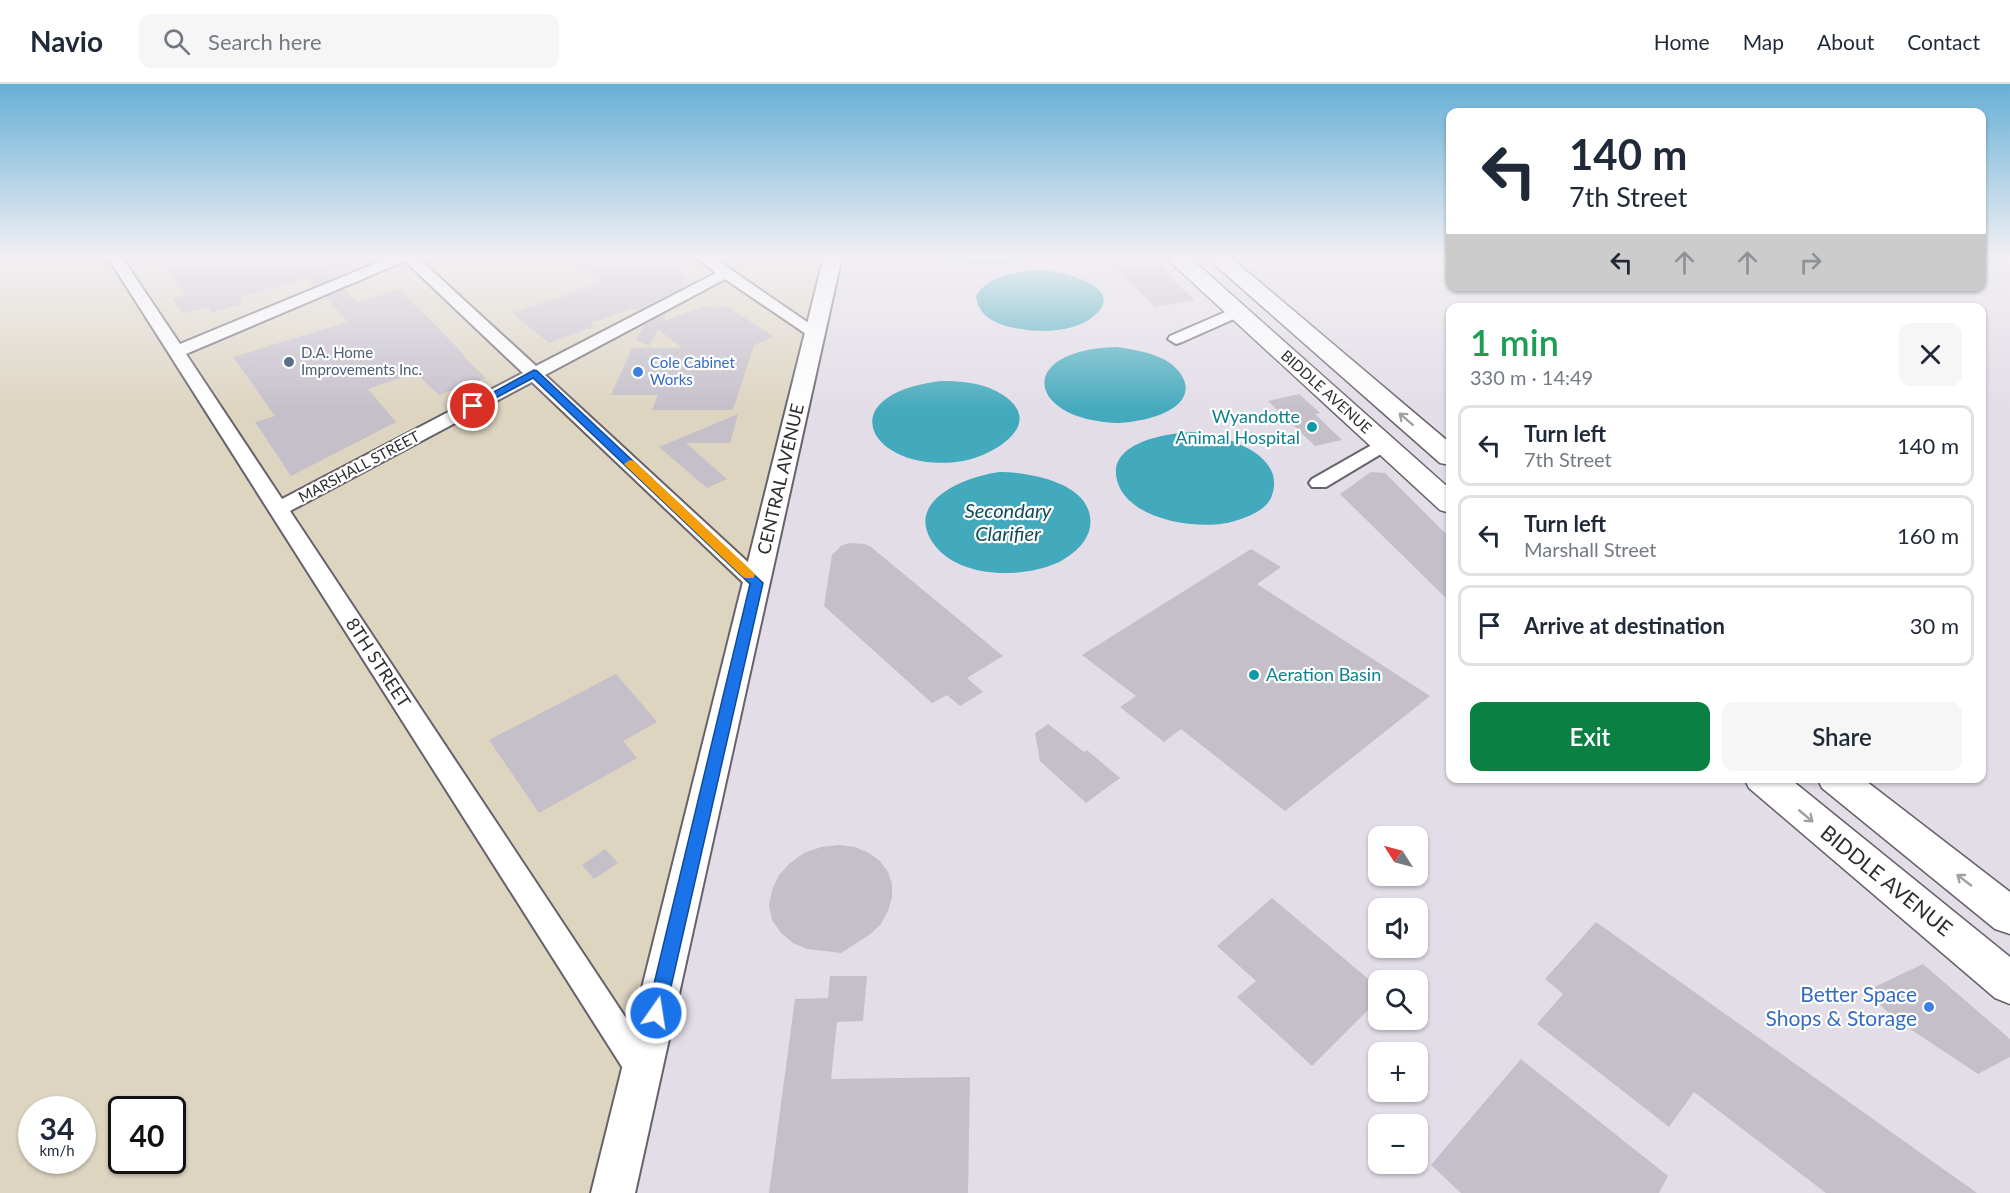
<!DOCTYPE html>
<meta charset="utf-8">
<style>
body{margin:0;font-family:Lato,sans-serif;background:#f6f6f7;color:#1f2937;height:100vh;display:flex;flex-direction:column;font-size:22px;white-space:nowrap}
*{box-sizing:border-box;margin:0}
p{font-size:20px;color:#747a83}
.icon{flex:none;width:33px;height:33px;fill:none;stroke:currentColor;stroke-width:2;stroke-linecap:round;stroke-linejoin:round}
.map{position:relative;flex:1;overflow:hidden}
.drawer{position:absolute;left:1446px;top:219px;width:540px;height:480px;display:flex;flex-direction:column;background:#fff;border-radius:12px;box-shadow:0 2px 4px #0004}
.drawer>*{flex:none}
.top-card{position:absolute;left:1446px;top:24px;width:540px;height:183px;border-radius:12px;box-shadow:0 2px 4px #0004;background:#fff;color:#1f2937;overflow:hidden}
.needle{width:39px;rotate:306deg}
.controls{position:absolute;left:1368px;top:742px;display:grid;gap:12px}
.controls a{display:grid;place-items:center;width:60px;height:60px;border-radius:12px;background:#fff;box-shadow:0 2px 4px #0004;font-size:30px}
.speed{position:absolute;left:18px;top:1012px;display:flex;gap:12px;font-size:30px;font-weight:700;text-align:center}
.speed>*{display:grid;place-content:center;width:78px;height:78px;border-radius:50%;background:#fff;box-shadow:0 2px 4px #0004;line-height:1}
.speed small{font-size:15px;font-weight:400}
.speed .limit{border:3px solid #111;border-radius:9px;background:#fff;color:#111}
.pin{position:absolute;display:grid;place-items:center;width:51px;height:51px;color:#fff;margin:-26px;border:3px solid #fff;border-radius:50%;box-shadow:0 2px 6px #0007}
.me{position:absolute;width:66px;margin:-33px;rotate:13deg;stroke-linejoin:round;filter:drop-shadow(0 0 4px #0008)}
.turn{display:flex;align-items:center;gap:21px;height:126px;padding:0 24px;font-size:27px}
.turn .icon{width:78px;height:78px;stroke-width:2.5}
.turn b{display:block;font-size:42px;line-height:51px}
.lanes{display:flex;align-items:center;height:57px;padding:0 24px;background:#0003;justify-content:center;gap:30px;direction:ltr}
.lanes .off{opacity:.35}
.round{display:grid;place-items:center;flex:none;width:63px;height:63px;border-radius:12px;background:#f6f6f7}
.overview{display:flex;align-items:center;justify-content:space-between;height:102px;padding:0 24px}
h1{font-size:36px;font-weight:600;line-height:45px;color:#1e9e55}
.primary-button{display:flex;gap:12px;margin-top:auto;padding:12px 24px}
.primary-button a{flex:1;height:69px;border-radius:12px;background:#0b8043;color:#fff;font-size:24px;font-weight:600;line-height:69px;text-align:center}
.primary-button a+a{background:#f6f6f7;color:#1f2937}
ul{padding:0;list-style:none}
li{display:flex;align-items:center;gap:18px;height:81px;margin:0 12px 9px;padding:0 12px;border:3px solid #e0e1e3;border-radius:12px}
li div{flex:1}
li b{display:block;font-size:22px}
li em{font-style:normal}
header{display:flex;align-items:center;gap:36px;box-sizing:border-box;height:84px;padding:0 30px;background:#fff;border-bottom:2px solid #e0e1e3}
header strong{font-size:28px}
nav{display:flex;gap:33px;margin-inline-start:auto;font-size:21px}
.search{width:420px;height:54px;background:#f6f6f7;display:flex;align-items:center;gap:15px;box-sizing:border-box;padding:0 21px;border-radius:12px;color:#747a83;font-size:22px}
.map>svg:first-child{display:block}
.industrial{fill:#ddd5c0;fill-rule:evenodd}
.water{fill:#43a9bc}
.building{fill:#c5bfc9}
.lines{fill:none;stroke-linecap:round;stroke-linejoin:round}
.minor-casing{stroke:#67616a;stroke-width:4}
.tertiary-casing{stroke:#67616a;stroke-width:4}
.secondary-casing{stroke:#67616a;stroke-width:3}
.minor{fill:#fff;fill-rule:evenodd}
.tertiary{fill:#fff;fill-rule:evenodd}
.secondary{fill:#fff;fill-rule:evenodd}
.oneway{stroke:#a1a0a1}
.route{fill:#1a73e8;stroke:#114b97;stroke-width:1.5}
.slow{fill:#f59e0b}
.service-dot{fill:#5c6f8a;stroke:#fff;stroke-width:2}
.shop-dot{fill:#3f7fe0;stroke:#fff;stroke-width:2}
.culture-dot{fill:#0f9aa8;stroke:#fff;stroke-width:2}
.labels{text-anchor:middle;stroke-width:4.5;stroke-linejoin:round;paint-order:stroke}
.far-service-label{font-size:15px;fill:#4e5e75;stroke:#fff;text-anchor:start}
.far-shop-label{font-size:15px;fill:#366cbe;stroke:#fff;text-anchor:start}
.far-street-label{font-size:15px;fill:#2e2c2f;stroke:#fff}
.culture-label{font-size:18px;fill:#0d838f;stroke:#fff;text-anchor:end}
.street-label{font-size:18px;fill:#2e2c2f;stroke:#fff}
.water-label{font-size:20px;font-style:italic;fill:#104c56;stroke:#fff}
.near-street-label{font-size:21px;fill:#2e2c2f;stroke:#fff}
.near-shop-label{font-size:21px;fill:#366cbe;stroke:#fff;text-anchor:end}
</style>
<header>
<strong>Navio</strong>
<div class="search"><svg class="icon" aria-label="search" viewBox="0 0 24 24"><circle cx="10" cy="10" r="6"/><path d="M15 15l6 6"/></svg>Search here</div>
<nav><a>Home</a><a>Map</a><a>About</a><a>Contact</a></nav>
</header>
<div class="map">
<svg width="2010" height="1109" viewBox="0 0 2010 1109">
<rect width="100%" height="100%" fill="#e3dde7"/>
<!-- industrial -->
<path class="industrial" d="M0,172H833L613,1109H0ZM32,1026H82V1077H32ZM122,1026H172V1077H122Z"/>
<!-- water -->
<path class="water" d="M947,172H1029C1005,183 970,183 947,172Z
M1044,186C1062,188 1127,202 1095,231C1073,251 1032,249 1006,242C990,237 978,229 976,212C990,189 1019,187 1044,186Z
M1116,263C1138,266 1174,271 1184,296C1196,328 1138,339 1117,339C1027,336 1014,266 1116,263Z
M941,297C963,297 985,299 1003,311C1047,340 993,372 963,377C872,392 825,311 941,297Z
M1194,348C1225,352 1289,370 1271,414C1265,426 1250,432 1238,436C1206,448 1134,438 1119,402C1101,359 1166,349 1194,348Z
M999,388C1030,388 1096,399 1090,443C1087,460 1071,472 1057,479C1020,495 955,495 931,456C906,414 970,392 999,388Z"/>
<!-- building -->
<path class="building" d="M224,172H366L367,177L328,188L334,194L314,202L307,194L239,214L243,219L212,229L208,223L183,230L172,214L185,210L169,187Z
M567,172H655L686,193L680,205L639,226L636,227L632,224L591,239L595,242L549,259L512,229L601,199Z
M1102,172H1150L1195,216L1155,223Z
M344,205L356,218L400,205L465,272H463L486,294L439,311L415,289L368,305L396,338L291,392L255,338L275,332L233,273L348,238L325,213Z
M709,221L714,224L725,221L774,253L754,261L733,326H652L658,311H611L632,264H682L658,245L649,262L636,256L643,242L667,228L663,237Z
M1299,310L1320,329L1315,330L1342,356L1315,362L1268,317Z
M738,330L730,359H686L727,395L707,404L659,363Z
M1371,388L1385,389L1450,454V518L1340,410Z
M849,459L865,460L871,463L1003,572L967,594L983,608L960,622L947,611L932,619L824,522L832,471L841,462Z
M1251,465L1281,483L1257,500L1430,612L1285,727L1181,645L1164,658L1120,623L1136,612L1082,571Z
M616,590L657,638L623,657L637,674L539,729L489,656Z
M1048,640L1084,668L1087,666L1120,694L1086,719L1040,677L1035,649Z
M838,761L855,763L869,769L880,777L888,788L892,800V814L888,827L881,840L869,851L841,869L807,865L793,859L781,849L772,836L769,821L772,806L779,791L790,779L804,769L821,763Z
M605,765L618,779L594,795L582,781Z
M1272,814L1378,903V916L1312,982L1237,913L1256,897L1217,862Z
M1596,838L1977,1109H1826L1694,1008L1669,1043L1537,940L1563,910L1545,895Z
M1923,880L2010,955V973L1978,990L1895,935L1866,907Z
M830,892H867L863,937L837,938L831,995L970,993L968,1109H769L795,915L828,914Z
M1521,975L1668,1092L1659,1109H1461L1431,1081Z"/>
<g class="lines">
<defs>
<path id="minor" d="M107,172H121L180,260L393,172H416L536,282L716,189L694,172H711L823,249L815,254L809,252L725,195L545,291L765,494L768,499L765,504L757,506L749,504L532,298L290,427L653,975L658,986L653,997L642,1001L631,997ZM405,177L523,289L282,415L186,270Z
M1237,223L1243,225L1245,228L1243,231L1182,258L1176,260L1168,255L1170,252Z
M1384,354L1391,356L1393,360L1391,364L1326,403H1312L1309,399L1312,395Z"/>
<path id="tertiary" d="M824,172H842L635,1109H591Z"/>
<path id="secondary" d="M1164,172H1188L1450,405V429L1440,426Z
M1205,172H1229L1450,359V381L1440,379Z
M1744,694H1789L2010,873V920L1995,914L1749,704Z
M1817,694H1862L2010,808V850L1995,845L1822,704Z"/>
</defs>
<!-- minor casing -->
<use href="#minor" class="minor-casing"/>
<!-- tertiary casing -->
<use href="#tertiary" class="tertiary-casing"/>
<!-- secondary casing -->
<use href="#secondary" class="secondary-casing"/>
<!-- minor -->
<use href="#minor" class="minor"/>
<!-- tertiary -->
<use href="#tertiary" class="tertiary"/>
<!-- secondary -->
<use href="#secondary" class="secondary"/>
</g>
<!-- one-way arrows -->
<defs><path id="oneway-shaft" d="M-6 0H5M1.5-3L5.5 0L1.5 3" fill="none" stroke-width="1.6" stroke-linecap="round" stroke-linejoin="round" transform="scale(1.5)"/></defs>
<g class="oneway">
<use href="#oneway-shaft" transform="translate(1406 335) rotate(-139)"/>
<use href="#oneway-shaft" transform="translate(1806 732) rotate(40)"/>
<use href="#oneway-shaft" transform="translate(1964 796) rotate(-142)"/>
</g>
<!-- sky -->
<linearGradient id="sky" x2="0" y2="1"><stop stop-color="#66b0d6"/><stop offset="0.53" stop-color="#f2f0f4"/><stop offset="1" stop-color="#f2f0f4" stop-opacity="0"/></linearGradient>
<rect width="2010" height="327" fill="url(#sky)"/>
<!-- route -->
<path class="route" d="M534,286L537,287L763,499L665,929L662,935L656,937L649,935L647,929L750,500L533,294L477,324L473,325L468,322Z"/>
<!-- slow -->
<path class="slow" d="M630,376L634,377L753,488L755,491L753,494H744L626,382L624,380Z"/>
<!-- markers -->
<circle class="service-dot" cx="289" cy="278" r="6"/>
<g class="shop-dot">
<circle cx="638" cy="288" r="6"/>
<circle cx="1929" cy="923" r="6"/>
</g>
<g class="culture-dot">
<circle cx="1312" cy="343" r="6"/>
<circle cx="1254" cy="591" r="6"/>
</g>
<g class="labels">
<!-- far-service labels -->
<g class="far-service-label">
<text x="301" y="274">D.A. Home<tspan x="301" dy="17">Improvements Inc.</tspan></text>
</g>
<!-- far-shop labels -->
<g class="far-shop-label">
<text x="650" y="284">Cole Cabinet<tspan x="650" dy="17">Works</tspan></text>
</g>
<!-- far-street labels -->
<g class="far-street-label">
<text transform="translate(1326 308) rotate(42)" y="5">BIDDLE AVENUE</text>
<text transform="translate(359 383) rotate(-28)" y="5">MARSHALL STREET</text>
</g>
<!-- culture labels -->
<g class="culture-label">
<text x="1300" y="339">Wyandotte<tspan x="1300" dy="21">Animal Hospital</tspan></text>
<text x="1266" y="597" text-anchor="start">Aeration Basin</text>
</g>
<!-- street labels -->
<g class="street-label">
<text transform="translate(781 395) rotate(-77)" y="6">CENTRAL AVENUE</text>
<text transform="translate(378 579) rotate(57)" y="6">8TH STREET</text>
</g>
<!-- water labels -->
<g class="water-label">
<text x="1008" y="434">Secondary<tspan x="1008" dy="23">Clarifier</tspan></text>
</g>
<!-- near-street labels -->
<g class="near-street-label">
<text transform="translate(1886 797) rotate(39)" y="7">BIDDLE AVENUE</text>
</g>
<!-- near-shop labels -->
<g class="near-shop-label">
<text x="1917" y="918">Better Space<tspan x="1917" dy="24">Shops &amp; Storage</tspan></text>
</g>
</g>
</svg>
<div class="controls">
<a><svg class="needle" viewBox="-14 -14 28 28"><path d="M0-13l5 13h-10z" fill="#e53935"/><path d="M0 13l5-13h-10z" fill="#747a83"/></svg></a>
<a><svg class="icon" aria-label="sound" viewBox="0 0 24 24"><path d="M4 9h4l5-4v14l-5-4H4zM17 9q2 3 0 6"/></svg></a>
<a><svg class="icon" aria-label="search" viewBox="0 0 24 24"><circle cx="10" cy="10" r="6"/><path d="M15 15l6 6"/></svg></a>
<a>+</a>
<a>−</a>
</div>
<div class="speed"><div>34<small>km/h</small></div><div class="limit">40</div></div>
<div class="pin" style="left:473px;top:322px;background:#d93025"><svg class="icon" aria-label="arrive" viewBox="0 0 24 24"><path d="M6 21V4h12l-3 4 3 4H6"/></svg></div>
<svg class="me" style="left:656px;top:929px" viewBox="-20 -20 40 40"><circle r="17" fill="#1a73e8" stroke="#fff" stroke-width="3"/><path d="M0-11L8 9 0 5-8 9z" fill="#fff"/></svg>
<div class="top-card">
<div class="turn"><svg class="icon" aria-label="left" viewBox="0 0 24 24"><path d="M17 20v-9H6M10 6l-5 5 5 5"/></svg><div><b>140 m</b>7th Street</div></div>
<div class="lanes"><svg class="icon" aria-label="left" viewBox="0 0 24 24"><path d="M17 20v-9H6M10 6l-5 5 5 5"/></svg><svg class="icon off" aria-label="ahead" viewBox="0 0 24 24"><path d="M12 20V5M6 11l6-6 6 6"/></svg><svg class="icon off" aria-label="ahead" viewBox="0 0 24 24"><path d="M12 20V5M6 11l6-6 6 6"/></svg><svg class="icon off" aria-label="right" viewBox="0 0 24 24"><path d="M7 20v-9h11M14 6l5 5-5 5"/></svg></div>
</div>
<section class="drawer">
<div class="overview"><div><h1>1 min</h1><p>330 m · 14:49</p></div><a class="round"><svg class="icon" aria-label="close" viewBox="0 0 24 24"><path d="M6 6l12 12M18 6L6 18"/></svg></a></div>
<ul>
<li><svg class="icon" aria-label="left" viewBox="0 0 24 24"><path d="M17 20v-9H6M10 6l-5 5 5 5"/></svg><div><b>Turn left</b><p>7th Street</p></div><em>140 m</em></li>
<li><svg class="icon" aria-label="left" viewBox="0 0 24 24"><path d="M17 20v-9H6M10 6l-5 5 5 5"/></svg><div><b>Turn left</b><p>Marshall Street</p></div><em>160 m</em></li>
<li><svg class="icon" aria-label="arrive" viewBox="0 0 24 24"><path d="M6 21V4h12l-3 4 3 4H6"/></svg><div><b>Arrive at destination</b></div><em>30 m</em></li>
</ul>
<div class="primary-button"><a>Exit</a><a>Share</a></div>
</section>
</div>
